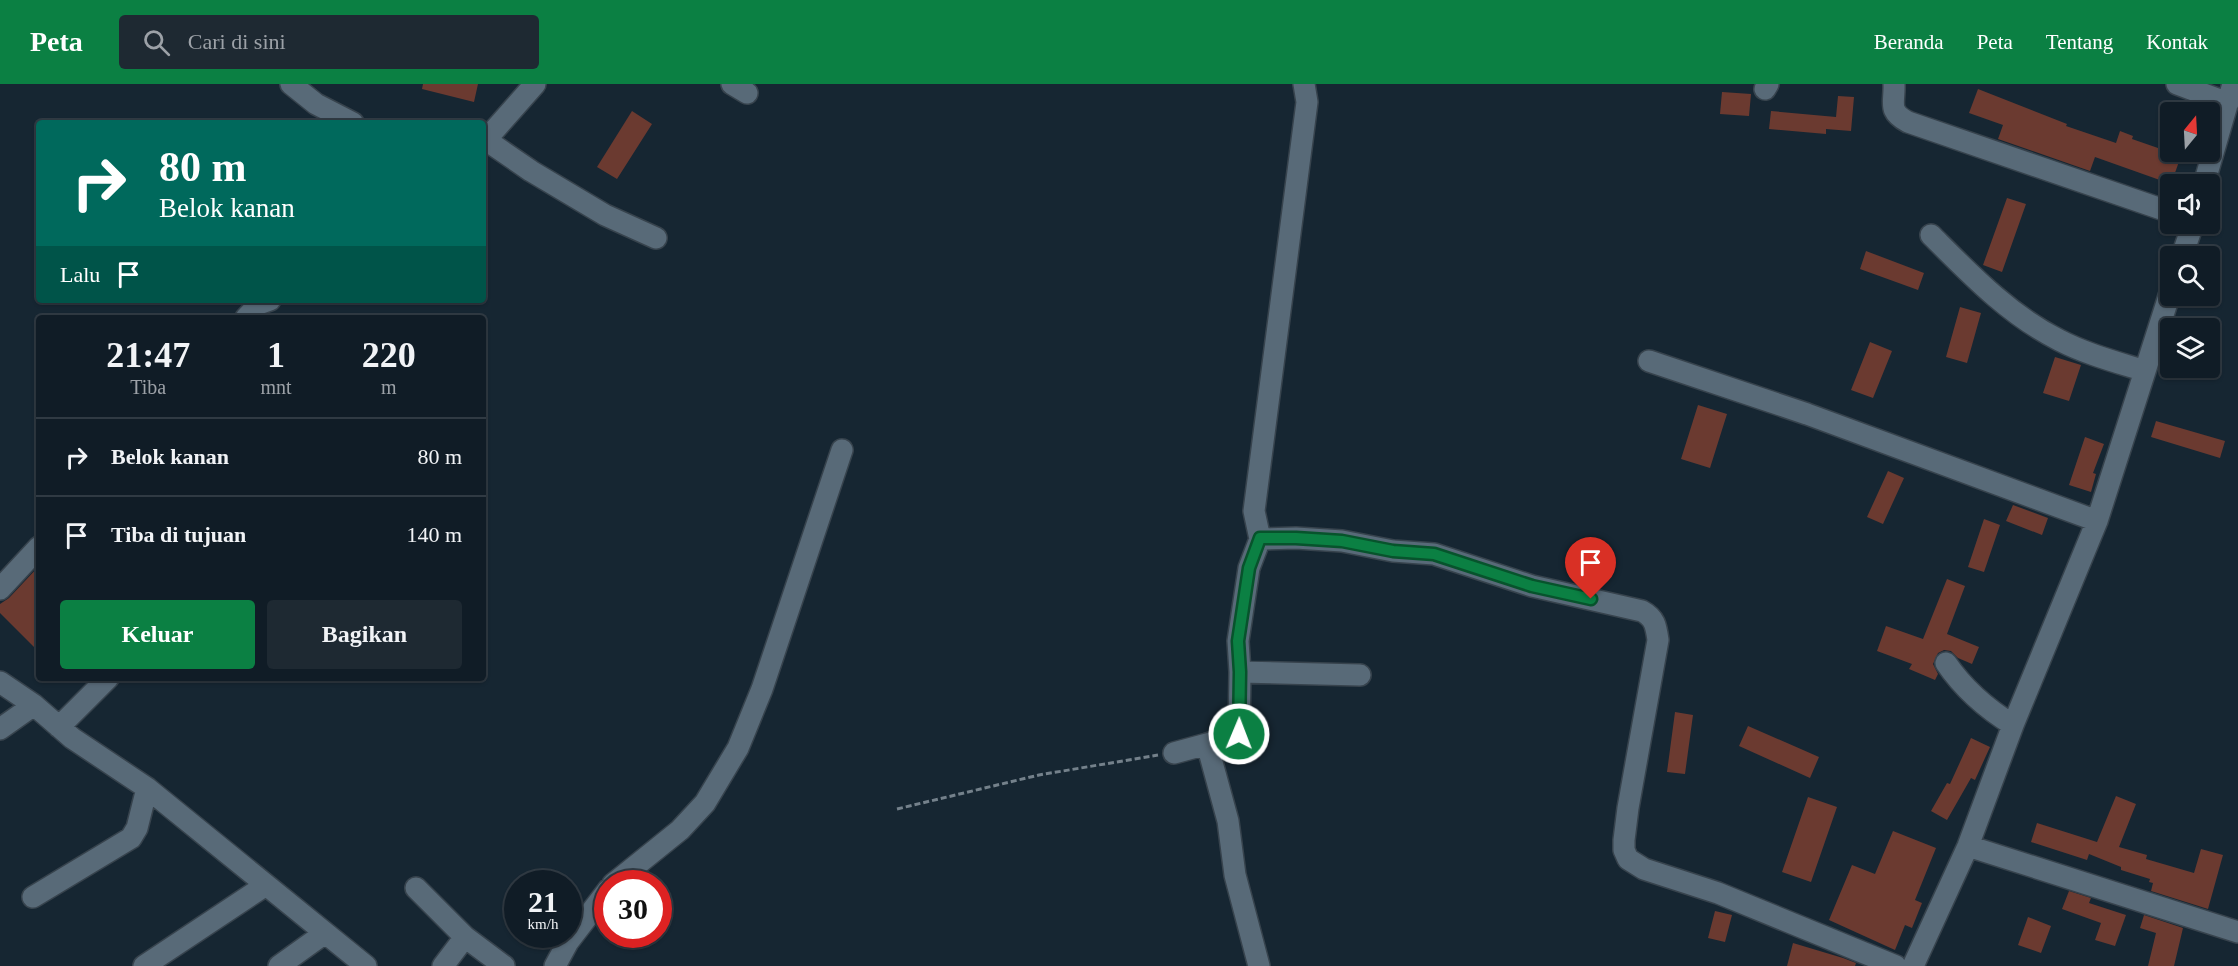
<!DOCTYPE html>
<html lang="id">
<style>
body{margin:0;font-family:Georgia,serif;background:#1e2932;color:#f1f3f6;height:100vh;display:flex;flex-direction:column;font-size:22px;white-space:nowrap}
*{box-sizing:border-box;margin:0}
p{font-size:20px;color:#9ca1a7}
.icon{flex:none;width:33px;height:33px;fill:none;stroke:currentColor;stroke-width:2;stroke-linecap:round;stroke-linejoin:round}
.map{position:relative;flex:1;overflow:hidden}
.panel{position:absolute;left:36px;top:231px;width:450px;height:366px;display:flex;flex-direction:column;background:#101c26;border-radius:6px;box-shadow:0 2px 4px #0004,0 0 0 2px #303a43}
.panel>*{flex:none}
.top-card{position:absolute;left:36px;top:36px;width:450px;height:183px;border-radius:6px;box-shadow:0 2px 4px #0004,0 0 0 2px #303a43;background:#00695c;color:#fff;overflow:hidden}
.needle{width:39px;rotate:18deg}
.controls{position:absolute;left:2160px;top:18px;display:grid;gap:12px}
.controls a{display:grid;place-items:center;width:60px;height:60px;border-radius:6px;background:#101c26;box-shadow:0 2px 4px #0004,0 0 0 2px #303a43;font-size:30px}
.speed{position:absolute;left:504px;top:786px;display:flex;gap:12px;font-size:30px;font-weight:700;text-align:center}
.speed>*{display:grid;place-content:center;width:78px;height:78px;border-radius:50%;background:#101c26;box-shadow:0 2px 4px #0004,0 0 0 2px #303a43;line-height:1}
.speed small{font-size:15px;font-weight:400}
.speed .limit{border:9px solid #d22;background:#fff;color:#111}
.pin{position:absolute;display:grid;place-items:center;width:51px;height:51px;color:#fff;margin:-62px -26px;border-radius:50% 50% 50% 0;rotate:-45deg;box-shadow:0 0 6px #0007}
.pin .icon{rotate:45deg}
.me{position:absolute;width:66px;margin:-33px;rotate:1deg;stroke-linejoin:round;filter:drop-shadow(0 0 4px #0008)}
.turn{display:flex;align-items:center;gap:21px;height:126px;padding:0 24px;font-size:27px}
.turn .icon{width:78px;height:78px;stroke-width:2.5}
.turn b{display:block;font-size:42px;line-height:51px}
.then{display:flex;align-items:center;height:57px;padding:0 24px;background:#0003;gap:12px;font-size:22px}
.eta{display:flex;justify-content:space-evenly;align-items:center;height:102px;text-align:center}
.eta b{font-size:36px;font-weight:700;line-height:42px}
.button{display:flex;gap:12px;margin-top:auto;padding:12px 24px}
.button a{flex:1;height:69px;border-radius:6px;background:#0b8043;color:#fff;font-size:24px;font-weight:700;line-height:69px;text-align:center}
.button a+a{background:#1e2932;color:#f1f3f6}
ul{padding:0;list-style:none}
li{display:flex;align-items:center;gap:18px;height:78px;padding:0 24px;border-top:2px solid #303a43}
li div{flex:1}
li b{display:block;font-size:22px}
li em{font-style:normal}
header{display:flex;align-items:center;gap:36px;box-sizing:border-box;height:84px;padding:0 30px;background:#0b8043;color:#fff}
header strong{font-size:28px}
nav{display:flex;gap:33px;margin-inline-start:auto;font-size:21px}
.search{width:420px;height:54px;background:#1e2932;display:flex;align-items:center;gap:15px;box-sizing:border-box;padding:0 21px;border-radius:6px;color:#9ca1a7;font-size:22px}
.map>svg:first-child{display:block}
.building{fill:#6b3a30}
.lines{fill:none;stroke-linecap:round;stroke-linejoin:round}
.minor-casing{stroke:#37434d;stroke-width:24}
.path{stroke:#74818b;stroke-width:3;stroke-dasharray:6 3;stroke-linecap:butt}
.minor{stroke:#586a78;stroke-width:21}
.route-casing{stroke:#07532c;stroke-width:15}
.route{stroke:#0b8043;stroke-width:10}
</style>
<header>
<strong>Peta</strong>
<div class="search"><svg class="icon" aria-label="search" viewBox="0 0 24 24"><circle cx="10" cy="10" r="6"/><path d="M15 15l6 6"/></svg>Cari di sini</div>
<nav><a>Beranda</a><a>Peta</a><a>Tentang</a><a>Kontak</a></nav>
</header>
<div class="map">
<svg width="2238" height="882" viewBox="0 0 2238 882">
<rect width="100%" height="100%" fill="#162632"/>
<!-- building -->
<path class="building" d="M423,0H478L474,18L422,5Z
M1978,5L2067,40L2066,42L2116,59L2120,47L2133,52L2132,55L2181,72L2171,100L2095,73L2090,87L1998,55L2003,41L1969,29Z
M1722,8L1751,10L1749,32L1720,30Z
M1838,12L1854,13L1851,47L1826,45V50L1769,45L1771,27L1836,33Z
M632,27L652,40L617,95L597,83Z
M2007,114L2026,120L2002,188L1983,181Z
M1866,167L1924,189L1918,206L1860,185Z
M1960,223L1981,229L1967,279L1946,273Z
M1870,258L1892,267L1873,314L1851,306Z
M2055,273L2081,281L2069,317L2043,309Z
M1698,321L1727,330L1710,384L1681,375Z
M2156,337L2225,357L2220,374L2151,353Z
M2085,353L2104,360L2093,389L2096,390L2091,408L2069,401Z
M1888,387L1904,394L1883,440L1867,433Z
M2013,421L2048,434L2042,451L2006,437Z
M1984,435L2000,441L1984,488L1968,483Z
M39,482V568L0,529V520L9,514Z
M1947,495L1965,502L1947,550L1979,563L1972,580L1958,574L1951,567L1944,566L1938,569L1933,580L1938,590L1935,596L1909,585L1912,580L1877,567L1886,542L1923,555Z
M1675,628L1693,631L1685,690L1667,688Z
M1748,642L1819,673L1810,694L1739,662Z
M1971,654L1990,663L1975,696L1971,694L1947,736L1931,727L1947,699L1950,700Z
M2116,712L2136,720L2119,763L2147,771L2146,775L2194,789L2201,765L2223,771L2208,825L2151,807L2153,799L2149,798L2150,795L2121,786V783L2089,770L2087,776L2031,758L2037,739L2097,758Z
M1808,713L1837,723L1811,798L1782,788Z
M1893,747L1936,764L1915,816L1922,819L1912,844L1905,841L1895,866L1829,836L1852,781L1875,790Z
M2069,807L2091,814L2089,819L2126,831L2115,862L2095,856L2101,839L2062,825Z
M1715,827L1732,831L1725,858L1708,854Z
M2144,831L2183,844L2174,882H2148L2156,849L2140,844Z
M2028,833L2051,842L2041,869L2018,861Z
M1793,859L1843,874L1856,879L1855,882H1787Z"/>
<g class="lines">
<defs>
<path id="minor" d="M291,0L316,20L353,39
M732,0L747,9
M1894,0C1895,19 1887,27 1908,38L2170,128
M2177,0L2228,19
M1765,5L1768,0
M486,56L531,87L605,131L656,154
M483,59L535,0
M2204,100L2233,0
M1931,151C1970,190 2009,231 2059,256C2086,270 2116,278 2145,287
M2182,172L2193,140
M246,234L259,220L270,216
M1649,277L1807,330L2097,437
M1260,455L1296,454L1342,457L1393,467L1434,470L1532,502L1642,527C1655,534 1656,542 1658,556L1628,724L1624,756V766L1628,775L1644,785L1718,809L1896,882
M0,505L39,463
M1946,579C1963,604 1987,625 2013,641
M1240,588L1360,591
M0,598L34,621L72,654L147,704L366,882
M59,643L108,594
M0,645L34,621
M1174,669L1207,660
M1968,762L2238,848
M613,800L680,746L705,719L738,664L762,605L842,366
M416,804L465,853L443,882
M33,813L131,754L137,744L147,704
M465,853L504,882
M144,882L266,801
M279,882L325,849
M555,882L568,858L608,806
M1259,882L1235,791L1228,737L1207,660L1239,650L1240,588L1238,557L1249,484L1260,455L1254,427L1307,18L1304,0
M1913,882L1968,762L2013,641L2097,437L2170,209"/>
</defs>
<!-- minor casing -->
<use href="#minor" class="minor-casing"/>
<!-- path -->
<path class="path" d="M897,725L1039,691L1158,671"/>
<!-- minor -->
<use href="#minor" class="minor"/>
</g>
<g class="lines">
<defs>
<path id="route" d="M1239,650L1240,588L1238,557L1249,484L1260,454H1296L1342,457L1393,467L1434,470L1532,502L1591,515"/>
</defs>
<!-- route casing -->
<use href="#route" class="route-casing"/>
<!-- route -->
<use href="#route" class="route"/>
</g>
</svg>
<div class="controls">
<a><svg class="needle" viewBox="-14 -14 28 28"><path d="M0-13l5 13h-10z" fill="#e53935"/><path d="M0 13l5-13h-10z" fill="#9ca1a7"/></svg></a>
<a><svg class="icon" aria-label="sound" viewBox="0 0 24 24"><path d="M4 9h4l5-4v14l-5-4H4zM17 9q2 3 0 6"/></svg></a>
<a><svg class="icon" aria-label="search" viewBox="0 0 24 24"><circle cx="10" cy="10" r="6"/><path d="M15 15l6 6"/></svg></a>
<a><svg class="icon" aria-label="layers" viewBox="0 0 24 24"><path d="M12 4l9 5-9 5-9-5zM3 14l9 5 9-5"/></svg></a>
</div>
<div class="speed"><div>21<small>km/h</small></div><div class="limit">30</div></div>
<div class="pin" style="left:1591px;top:515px;background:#d93025"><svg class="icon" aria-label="arrive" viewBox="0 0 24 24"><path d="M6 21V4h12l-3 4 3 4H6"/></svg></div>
<svg class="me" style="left:1239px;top:650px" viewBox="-20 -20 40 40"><circle r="17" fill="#0b8043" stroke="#fff" stroke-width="3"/><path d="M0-11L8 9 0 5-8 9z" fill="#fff"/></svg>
<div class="top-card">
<div class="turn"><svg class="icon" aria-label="right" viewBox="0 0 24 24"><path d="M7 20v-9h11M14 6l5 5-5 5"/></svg><div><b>80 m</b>Belok kanan</div></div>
<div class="then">Lalu<svg class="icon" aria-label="arrive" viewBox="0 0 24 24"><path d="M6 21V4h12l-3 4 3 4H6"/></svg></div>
</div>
<section class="panel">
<div class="eta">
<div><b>21:47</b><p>Tiba</p></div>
<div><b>1</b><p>mnt</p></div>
<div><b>220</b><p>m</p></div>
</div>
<ul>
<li><svg class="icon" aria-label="right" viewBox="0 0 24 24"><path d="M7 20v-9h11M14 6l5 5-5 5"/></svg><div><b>Belok kanan</b></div><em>80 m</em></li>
<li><svg class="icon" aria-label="arrive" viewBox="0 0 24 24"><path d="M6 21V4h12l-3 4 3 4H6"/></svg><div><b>Tiba di tujuan</b></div><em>140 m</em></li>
</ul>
<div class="button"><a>Keluar</a><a>Bagikan</a></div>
</section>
</div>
